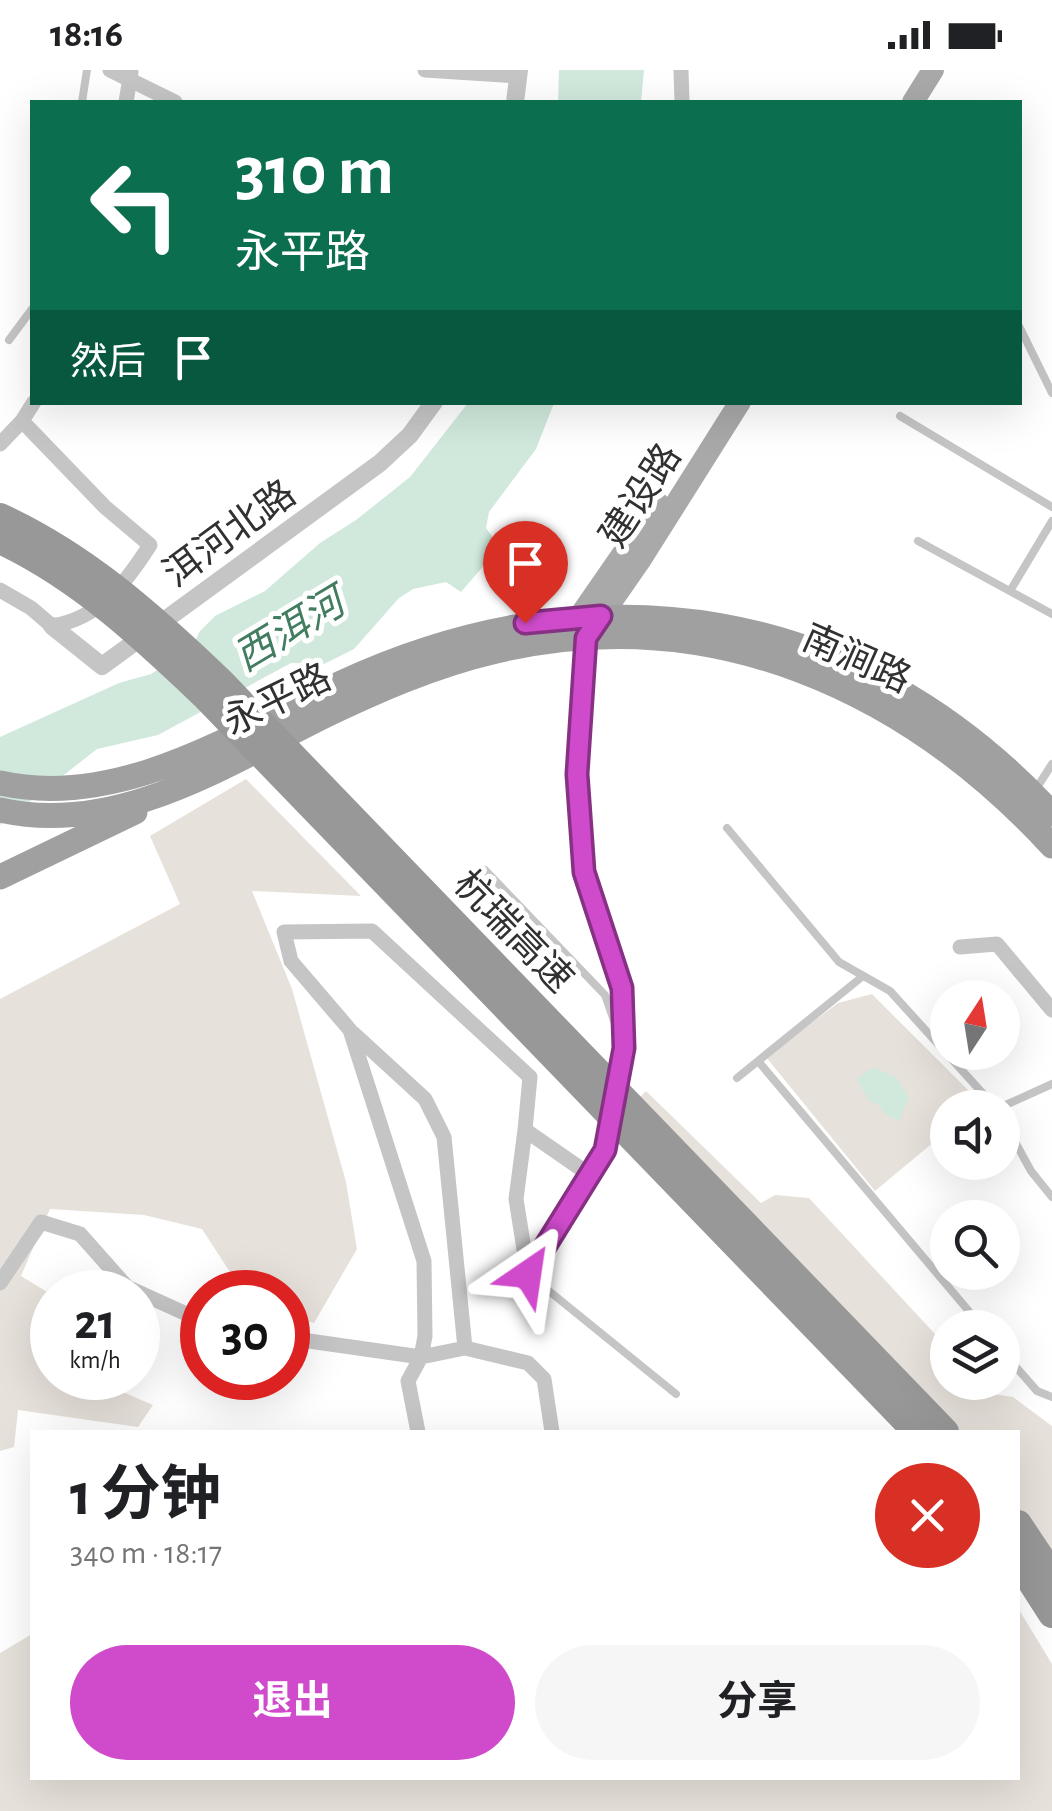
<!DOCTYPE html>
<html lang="zh">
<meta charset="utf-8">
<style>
body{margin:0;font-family:"Alegreya Sans","Noto Sans SC",sans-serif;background:#f6f6f6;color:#202124;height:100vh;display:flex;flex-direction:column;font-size:38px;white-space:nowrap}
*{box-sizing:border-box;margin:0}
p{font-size:32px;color:#757577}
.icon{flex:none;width:55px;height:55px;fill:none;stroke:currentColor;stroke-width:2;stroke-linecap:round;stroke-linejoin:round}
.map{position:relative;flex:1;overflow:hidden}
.sheet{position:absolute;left:30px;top:1360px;width:990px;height:350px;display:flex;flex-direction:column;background:#fff;border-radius:0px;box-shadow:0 10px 40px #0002}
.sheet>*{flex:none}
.hud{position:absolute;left:30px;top:30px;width:992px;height:305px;border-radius:0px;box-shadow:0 10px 40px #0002;background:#0b6e4f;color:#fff;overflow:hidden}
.needle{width:65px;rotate:12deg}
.controls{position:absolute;left:930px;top:910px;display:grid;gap:20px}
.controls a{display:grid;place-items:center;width:90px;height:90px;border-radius:50%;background:#fff;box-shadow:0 10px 40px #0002;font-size:50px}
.speed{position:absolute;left:30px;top:1200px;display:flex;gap:20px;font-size:50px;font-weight:700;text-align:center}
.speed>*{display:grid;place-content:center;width:130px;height:130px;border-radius:50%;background:#fff;box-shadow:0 10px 40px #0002;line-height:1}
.speed small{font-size:25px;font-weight:400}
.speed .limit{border:15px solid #d22;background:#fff;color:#111}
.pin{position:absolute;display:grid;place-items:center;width:85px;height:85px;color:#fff;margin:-102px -42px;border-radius:50% 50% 50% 0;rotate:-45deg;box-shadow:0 0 10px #0007}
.pin .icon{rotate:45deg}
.me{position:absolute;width:110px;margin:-55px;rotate:32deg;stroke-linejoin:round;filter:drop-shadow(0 0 8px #0008)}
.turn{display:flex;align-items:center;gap:35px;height:210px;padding:0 40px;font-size:45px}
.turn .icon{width:130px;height:130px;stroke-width:2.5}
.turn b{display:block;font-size:70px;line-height:85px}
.then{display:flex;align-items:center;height:95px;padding:0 40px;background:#0003;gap:20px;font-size:38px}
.round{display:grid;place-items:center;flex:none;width:105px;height:105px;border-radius:52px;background:#f6f6f6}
.headline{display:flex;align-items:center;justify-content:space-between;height:170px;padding:0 40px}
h1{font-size:60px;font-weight:700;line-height:75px}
.primary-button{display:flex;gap:20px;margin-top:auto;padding:20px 40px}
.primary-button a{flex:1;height:115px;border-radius:60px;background:#d04bcb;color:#fff;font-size:40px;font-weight:700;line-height:115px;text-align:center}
.primary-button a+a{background:#f6f6f6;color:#202124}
.status{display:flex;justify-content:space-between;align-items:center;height:70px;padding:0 50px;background:#fff;direction:ltr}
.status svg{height:28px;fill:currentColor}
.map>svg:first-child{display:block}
.green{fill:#e7e1db}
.water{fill:#d0e9dc}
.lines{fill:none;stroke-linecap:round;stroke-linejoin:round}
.service{stroke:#c5c5c5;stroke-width:8}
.minor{stroke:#c5c5c5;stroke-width:15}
.tertiary{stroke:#c5c5c5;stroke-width:18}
.primary{stroke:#a9a9a9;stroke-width:22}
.trunk{stroke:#a0a0a0;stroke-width:25}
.motorway{stroke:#989898;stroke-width:28}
.route-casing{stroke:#873184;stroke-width:25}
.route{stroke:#d04bcb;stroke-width:18}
.labels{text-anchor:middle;stroke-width:10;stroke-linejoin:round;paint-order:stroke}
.street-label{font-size:38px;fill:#313131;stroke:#fff}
.water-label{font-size:40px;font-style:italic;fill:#427d60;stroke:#fff}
</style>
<div class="status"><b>18:16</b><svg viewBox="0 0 49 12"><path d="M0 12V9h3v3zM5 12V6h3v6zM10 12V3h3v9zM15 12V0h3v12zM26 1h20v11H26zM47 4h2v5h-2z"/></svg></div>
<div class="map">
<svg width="1052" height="1741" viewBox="0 0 1052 1741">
<rect width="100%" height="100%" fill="#fff"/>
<!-- green -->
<path class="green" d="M246,709L361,826L252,821L292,919L346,1112L357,1179L314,1253L288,1246V1222H243L202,1159L144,1145L50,1139L21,1206L52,1225V1248L35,1283L52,1291V1308H90L153,1335L138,1357L18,1340L14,1377L0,1381V929L180,834L150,766Z
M872,924L981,1033L976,1037L948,1038L947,1061L875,1121L766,987L838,933Z
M646,1021L761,1133L775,1125L809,1128L947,1277L948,1312L981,1313L992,1324L1013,1327L1052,1356V1492L1018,1442V1362H956L638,1029Z
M1018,1538L1052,1594V1741H0V1583L32,1564V1708H1018Z"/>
<!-- water -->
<path class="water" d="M559,0H644L641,32H558Z
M468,333H554L536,379L489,442L486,458L500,477L461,522L446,512L413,519L399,528L354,579L324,594L291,593L158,665L97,679L0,755V667L119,613L151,604L191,579L200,561L215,546L265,521L320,473L356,450L410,407Z
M873,997L897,1008L909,1028L899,1051L886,1045L878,1034L870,1032L856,1009Z"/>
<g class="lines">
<!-- service -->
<path class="service" d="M82,32L87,0
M1020,258L1052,323
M9,270L32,239
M900,346L1052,437
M918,471L1052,544
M1010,521L1052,451
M1036,719L1052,694
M727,758L839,892L890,921L996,1038
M485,800L605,925L619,965
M758,991L983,1258
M737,1008L863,906
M999,1038L1052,1014
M1002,1048L1031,1101L1052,1127
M528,1204L676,1324
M1002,1281L1037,1321L1052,1327"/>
<!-- minor -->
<path class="minor" d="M110,0L175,32
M425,0L518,6
M681,0L682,32
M126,32L131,2
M0,374L22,351L34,332
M0,520L31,538L52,556C100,548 125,514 150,475L105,437L22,351
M586,568L577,704L584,802L622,918L624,977L615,1023
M960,877L997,874L1052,940
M353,963L425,1029L444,1067L465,1278
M525,1060L516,1129L528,1204
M528,1204L605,1080L611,1046
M0,1213L41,1152L80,1164L127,1217L202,1251
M288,1268L421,1287L465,1278L528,1293L544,1309L552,1362
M418,1362L408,1311L421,1287L425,1266L424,1191L350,960L291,891L284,862L372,861L530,1007L525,1060L590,1105"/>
<!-- tertiary -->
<path class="tertiary" d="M515,32L519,0
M52,556L102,596L380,393L410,365L434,332"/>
<!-- primary -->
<path class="primary" d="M913,32L933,0
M591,561L641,489L740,332
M585,565L579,547L658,433"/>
<!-- trunk -->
<path class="trunk" d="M0,713C120,740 238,662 341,613C595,495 859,534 1052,744
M0,740C115,766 222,697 320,648C376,621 435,595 496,581C712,530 907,619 1052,776
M0,807L135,742"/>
<!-- motorway -->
<path class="motorway" d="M0,447C85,486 152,546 220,611L945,1362
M0,470C79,507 142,566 205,626L917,1362
M1018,1454L1052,1505
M1018,1491L1052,1544"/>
</g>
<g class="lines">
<defs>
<path id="route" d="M525,553L601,546L586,568L577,704L584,802L622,918L624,978L605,1080L528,1204"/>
</defs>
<!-- route casing -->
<use href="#route" class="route-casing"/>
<!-- route -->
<use href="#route" class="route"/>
</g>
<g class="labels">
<!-- street labels -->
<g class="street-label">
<text transform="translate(640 425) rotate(-57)" y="13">建设路</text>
<text transform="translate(229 463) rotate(-36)" y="13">洱河北路</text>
<text transform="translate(857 588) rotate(24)" y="13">南涧路</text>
<text transform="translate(277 629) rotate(-26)" y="13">永平路</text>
<text transform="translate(514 861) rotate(46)" y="13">杭瑞高速</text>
</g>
<!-- water labels -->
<g class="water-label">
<text transform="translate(289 559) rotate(-31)" y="14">西洱河</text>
</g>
</g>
</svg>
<div class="controls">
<a><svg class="needle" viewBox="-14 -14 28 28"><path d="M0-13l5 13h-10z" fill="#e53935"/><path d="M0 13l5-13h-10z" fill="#757577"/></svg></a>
<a><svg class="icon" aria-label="sound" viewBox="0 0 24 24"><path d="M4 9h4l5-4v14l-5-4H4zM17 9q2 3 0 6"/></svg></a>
<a><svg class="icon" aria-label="search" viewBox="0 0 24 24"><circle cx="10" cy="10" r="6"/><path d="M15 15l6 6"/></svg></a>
<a><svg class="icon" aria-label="layers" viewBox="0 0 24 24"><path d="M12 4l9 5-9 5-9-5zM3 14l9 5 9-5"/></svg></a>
</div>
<div class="speed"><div>21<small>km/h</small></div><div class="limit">30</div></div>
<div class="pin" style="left:525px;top:553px;background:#d93025"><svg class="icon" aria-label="arrive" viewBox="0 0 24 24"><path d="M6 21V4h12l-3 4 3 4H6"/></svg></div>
<svg class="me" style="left:528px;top:1204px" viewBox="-20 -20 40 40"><path d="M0-17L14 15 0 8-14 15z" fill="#d04bcb" stroke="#fff" stroke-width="4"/></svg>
<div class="hud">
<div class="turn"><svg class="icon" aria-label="left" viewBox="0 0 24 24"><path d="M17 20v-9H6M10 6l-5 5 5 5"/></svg><div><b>310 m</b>永平路</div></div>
<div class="then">然后<svg class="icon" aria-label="arrive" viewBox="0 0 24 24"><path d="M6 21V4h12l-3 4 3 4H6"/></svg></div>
</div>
<section class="sheet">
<div class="headline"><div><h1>1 分钟</h1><p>340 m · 18:17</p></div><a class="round" style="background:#d93025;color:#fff"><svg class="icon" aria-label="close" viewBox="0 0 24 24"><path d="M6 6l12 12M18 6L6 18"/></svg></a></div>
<div class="primary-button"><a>退出</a><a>分享</a></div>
</section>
</div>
